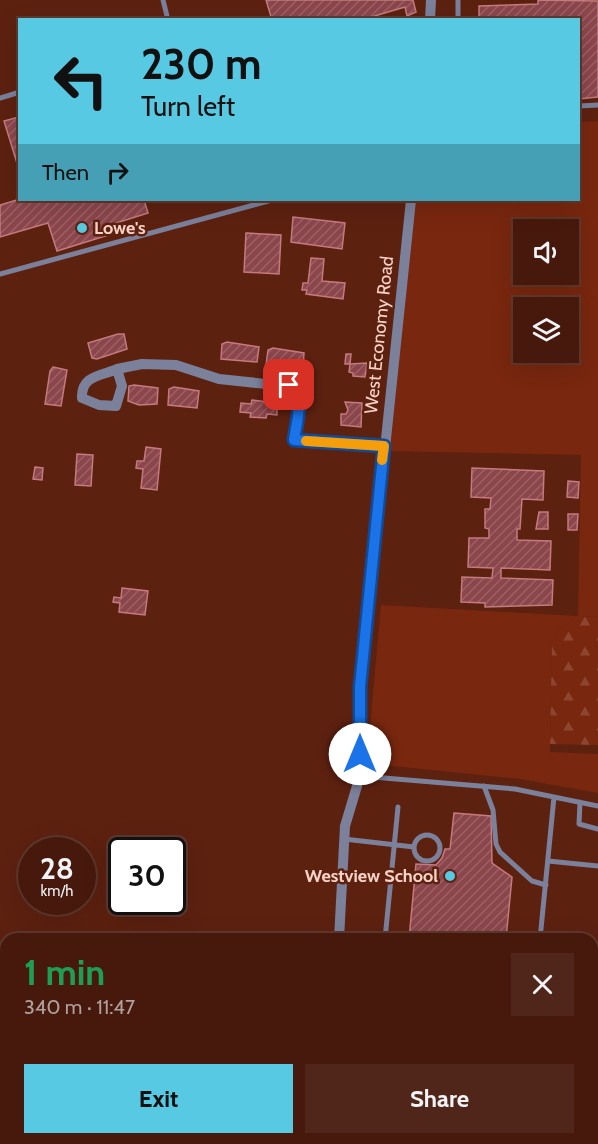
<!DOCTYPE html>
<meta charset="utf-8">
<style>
body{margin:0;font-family:Cabin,sans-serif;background:#50261a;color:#f1f3f6;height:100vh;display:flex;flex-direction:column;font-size:22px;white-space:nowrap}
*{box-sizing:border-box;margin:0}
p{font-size:20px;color:#b0a09d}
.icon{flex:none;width:33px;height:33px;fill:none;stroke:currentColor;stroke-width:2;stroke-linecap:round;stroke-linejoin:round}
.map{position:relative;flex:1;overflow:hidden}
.sheet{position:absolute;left:0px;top:933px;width:598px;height:212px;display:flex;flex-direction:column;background:#46190c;border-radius:18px 18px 0 0;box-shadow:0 6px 24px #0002,0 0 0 2px #5e382d}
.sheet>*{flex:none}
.banner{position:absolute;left:18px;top:18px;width:562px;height:183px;border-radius:0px;box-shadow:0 6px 24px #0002,0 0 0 2px #5e382d;background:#58c9e3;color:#111;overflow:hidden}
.controls{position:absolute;left:513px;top:219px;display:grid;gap:12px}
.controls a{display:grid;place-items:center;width:66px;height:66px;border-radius:0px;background:#46190c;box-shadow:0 6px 24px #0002,0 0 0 2px #5e382d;font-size:30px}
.speed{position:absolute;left:18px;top:837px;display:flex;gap:12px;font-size:30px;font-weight:700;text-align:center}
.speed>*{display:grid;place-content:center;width:78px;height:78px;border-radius:50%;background:#46190c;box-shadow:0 6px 24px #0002,0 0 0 2px #5e382d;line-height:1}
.speed small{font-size:15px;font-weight:400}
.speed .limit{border:3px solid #111;border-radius:9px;background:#fff;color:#111}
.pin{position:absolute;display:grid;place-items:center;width:51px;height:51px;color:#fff;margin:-26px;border-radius:12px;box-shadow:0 3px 9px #0006}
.me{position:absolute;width:66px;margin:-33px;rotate:0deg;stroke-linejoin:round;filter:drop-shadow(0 0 4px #0008)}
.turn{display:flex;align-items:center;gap:21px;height:126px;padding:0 24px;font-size:27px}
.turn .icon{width:78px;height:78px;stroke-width:2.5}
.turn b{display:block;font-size:42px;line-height:51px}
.then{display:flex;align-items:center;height:57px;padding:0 24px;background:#0003;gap:12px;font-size:22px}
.round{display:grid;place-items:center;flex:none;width:63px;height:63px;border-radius:0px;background:#50261a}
.overview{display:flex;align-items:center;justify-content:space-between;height:102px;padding:0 24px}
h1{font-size:36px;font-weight:700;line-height:45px;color:#1e9e55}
.action{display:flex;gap:12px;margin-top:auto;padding:12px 24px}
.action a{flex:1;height:69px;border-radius:0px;background:#58c9e3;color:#111;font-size:24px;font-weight:700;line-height:69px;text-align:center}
.action a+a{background:#50261a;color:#f1f3f6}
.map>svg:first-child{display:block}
.green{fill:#79270f;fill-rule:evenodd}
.forest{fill:url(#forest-firs)}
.cemetery{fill:url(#cemetery-stones)}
.building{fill:url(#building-hatch);stroke:#c47a7e;stroke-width:1.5}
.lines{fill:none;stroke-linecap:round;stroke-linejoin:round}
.service{stroke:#7b809b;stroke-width:5}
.minor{stroke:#7b809b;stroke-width:10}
.route-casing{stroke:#114b97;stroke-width:15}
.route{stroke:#1a73e8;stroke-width:10}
.slow{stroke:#f59e0b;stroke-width:10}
.poi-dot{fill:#58c9e3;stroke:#5d2110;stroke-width:2}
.labels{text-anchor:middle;stroke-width:5;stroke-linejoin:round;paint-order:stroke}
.poi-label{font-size:18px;font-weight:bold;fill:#f9d2c8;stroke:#5d2110;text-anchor:start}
.street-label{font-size:18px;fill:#f9d2c8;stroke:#5d2110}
</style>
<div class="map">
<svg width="598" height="1144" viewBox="0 0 598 1144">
<defs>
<pattern id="forest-firs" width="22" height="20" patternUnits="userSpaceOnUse" patternTransform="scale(1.5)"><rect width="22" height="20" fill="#79270f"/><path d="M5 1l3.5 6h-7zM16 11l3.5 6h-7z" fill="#8d4530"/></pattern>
<pattern id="cemetery-stones" width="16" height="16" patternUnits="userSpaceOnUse" patternTransform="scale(1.5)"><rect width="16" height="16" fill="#79270f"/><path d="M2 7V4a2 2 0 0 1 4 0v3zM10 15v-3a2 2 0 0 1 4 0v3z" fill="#8d4530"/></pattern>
<pattern id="building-hatch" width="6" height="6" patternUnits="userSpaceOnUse" patternTransform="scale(1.5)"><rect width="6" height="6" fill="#8b464c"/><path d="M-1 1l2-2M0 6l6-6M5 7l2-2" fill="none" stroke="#9c6064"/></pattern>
</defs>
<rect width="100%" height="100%" fill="#5d2110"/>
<!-- green -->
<path class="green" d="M598,121V617L578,616L552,636L550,752L598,754V793L520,779L383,765L371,759L368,750L381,605L578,616L581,455L383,451L411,200H579V122ZM524,230H568V274H524ZM524,308H568V352H524Z"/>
<!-- forest -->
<path class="forest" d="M578,616L598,617V745L550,744L552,636Z"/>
<!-- cemetery -->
<path class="cemetery" d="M205,1139H314V1144H204Z"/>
<!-- building -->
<path class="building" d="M266,0H413L416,12L407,16L405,7L361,20H272Z
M538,0L598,1V97L579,99V20H479V6L538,4Z
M20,111V173L4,121L19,117Z
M20,199L144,200L148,213L113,224L115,233L57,251L48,223L0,237V205Z
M293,217L345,223L342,249L291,242Z
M246,233L281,235L279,274L244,272Z
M311,258L324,259L322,281L345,283L343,299L306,294L307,290H302L303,283H308Z
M118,334H124L127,349L97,359L92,358L88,343Z
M227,342L259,347L257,362L221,359L222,344Z
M273,348L304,353L303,368L266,365L268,350Z
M346,354H351L350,364L367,363L365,377L353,376V373L349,372L350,364H345Z
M53,367L67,370L61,406L45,404L50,371Z
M134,385L158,388L157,404L139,405L128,401L129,386Z
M174,387L199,391L197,408L168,405L169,389Z
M252,400L267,402V405L277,406V415L267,414L266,418L250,417L251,413L240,412L241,403L251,404Z
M345,402L362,403L361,427L341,425V414H346L348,410Z
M146,447L161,449L157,490L141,488L143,469L136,468L137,461H144Z
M77,454L93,455L91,486L75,485Z
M35,467L43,468L42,480L33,479Z
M472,468L544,471L543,500L522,499L520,529H517V540L551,541L550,570L501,568V578L553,580L552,605L485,607V603L461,602L462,577L492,578L493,568L468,567L469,538H489V529L485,528V509H490L491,498L471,497Z
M568,481L579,482L578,498L567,497Z
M539,512H548V529H536Z
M568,514H578L577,530H568Z
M122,588L148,591L145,615L119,612L120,603L113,602L114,597L121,598Z
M454,813L491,816L492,863L512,877L506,939H409L416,864L436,865L442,858L445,849H450Z"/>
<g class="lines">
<!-- service -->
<path class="service" d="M163,0L168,20
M458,0V20
M0,98L20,92
M579,106L598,105
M0,274L272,200
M360,776L515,789L598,806
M484,786L493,810L496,844L500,852L532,881L546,885
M580,802L579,824L598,829
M414 848a13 13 0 1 1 26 0a13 13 0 1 1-26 0Z
M344,839L414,847
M548,861L598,866
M385,939L398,807
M540,939L554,797
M253,1138L257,1144
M277,1138L307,1141L316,1144"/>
<!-- minor -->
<path class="minor" d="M430,20L431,0
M117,369L122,386L116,406L99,405L82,398C81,377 98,376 115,370L117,369L142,364L176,365L219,379L295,387L298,394L295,440L384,446
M339,939L345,826L360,776V687L411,200
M592,1074H598
M319,1144L320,1138
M512,1144V1138"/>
</g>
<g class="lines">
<defs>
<path id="route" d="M289,385C306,392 296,425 294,440L384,446L360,687V754"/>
</defs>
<!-- route casing -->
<use href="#route" class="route-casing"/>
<!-- route -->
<use href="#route" class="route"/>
<!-- slow -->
<path class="slow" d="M306,441L384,446L382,460"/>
</g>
<!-- markers -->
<g class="poi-dot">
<circle cx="82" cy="228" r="6"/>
<circle cx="450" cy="876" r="6"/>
</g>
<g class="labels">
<!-- poi labels -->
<g class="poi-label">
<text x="94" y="234">Lowe's</text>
<text x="438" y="882" text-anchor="end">Westview School</text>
</g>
<!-- street labels -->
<g class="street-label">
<text transform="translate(379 335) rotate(-84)" y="6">West Economy Road</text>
</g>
</g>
</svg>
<div class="controls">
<a><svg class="icon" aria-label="sound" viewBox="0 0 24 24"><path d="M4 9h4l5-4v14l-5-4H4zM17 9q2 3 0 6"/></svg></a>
<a><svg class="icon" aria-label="layers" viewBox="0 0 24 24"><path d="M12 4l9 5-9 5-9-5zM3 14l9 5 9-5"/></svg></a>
</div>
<div class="speed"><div>28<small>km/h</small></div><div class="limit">30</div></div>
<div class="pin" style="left:289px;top:385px;background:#d93025"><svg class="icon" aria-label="arrive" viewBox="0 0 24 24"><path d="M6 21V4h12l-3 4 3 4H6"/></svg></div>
<svg class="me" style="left:360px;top:754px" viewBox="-20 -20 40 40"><circle r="19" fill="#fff"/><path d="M0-13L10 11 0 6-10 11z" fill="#1a73e8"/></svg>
<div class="banner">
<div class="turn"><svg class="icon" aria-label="left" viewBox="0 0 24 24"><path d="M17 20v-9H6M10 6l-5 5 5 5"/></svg><div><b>230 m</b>Turn left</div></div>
<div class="then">Then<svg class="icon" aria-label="right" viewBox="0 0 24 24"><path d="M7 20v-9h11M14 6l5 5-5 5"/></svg></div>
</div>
<section class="sheet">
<div class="overview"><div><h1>1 min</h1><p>340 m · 11:47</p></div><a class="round"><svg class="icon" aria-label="close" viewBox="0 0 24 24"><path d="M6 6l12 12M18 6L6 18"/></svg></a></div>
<div class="action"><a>Exit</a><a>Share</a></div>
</section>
</div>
